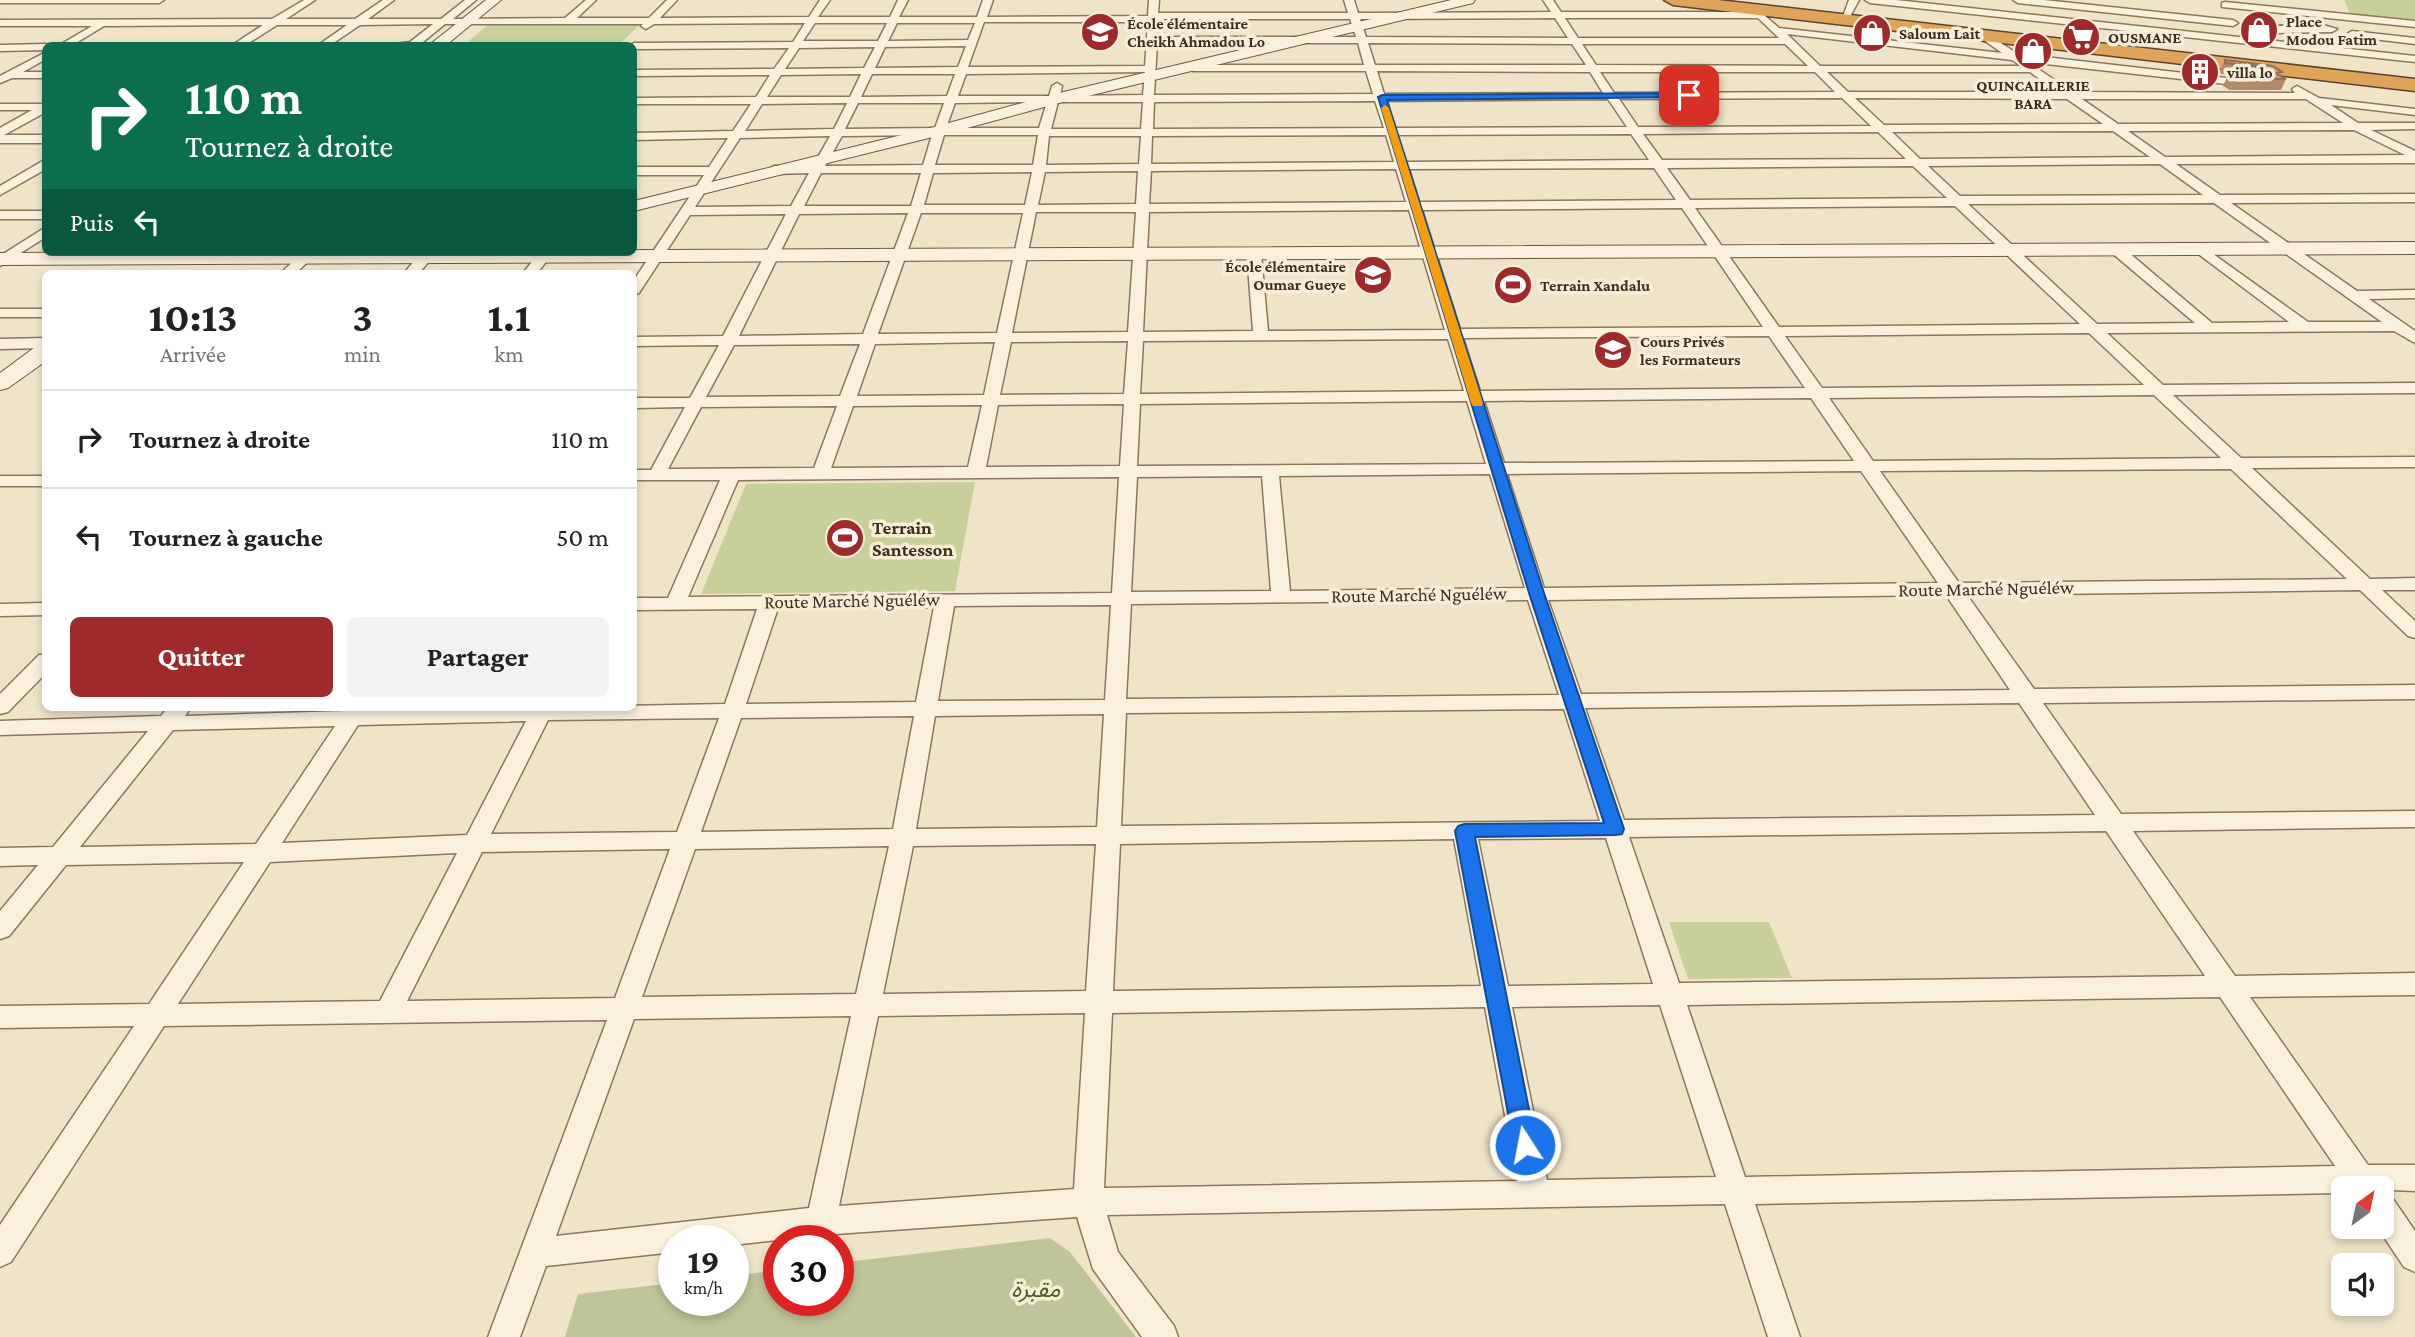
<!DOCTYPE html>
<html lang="fr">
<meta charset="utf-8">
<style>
body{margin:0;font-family:"Crimson Pro","Noto Sans Arabic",serif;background:#f2f2f2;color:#202124;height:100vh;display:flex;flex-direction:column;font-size:26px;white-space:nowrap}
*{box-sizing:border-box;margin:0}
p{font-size:23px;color:#757577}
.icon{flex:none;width:38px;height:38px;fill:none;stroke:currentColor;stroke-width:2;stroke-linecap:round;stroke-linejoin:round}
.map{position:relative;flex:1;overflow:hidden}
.drawer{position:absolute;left:42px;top:270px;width:595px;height:441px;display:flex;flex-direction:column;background:#fff;border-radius:10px;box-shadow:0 4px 10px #0003}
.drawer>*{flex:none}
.banner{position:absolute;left:42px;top:42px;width:595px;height:214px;border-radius:10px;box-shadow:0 4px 10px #0003;background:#0b6e4f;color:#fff;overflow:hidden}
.needle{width:46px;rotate:33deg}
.controls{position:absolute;left:2331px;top:1176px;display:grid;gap:14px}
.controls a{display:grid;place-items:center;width:63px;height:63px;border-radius:10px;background:#fff;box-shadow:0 4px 10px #0003;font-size:35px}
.speed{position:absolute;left:658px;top:1225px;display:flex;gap:14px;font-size:35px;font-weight:700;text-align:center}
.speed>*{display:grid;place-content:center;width:91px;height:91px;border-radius:50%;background:#fff;box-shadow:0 4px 10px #0003;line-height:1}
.speed small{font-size:18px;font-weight:400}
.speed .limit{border:10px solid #d22;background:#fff;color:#111}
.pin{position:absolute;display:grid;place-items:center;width:60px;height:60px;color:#fff;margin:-30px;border-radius:14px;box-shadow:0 4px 10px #0006}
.me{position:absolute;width:77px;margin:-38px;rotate:349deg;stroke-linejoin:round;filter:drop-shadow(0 0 5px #0008)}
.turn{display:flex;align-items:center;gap:24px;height:147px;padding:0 28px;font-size:32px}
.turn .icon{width:91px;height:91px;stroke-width:2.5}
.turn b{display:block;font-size:49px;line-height:60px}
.then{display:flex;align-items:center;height:66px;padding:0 28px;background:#0003;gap:14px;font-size:26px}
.eta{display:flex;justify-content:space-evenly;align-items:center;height:119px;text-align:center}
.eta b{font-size:42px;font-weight:700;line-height:49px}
.cta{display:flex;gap:14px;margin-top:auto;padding:14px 28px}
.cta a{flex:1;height:80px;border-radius:10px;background:#9e2a2b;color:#fff;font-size:28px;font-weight:700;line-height:80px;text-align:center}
.cta a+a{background:#f2f2f2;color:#202124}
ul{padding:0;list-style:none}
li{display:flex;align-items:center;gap:21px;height:98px;padding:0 28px;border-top:2px solid #e0e0e0}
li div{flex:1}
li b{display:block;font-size:26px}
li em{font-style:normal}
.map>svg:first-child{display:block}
.green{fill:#c9cf9b}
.cemetery{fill:#bfc49a}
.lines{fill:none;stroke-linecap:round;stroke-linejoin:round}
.street-casing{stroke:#8d765c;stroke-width:3}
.secondary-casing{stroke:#6f573f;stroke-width:2}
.highway-casing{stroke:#5b4430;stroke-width:3}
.street{fill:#faf1dc;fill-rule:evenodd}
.secondary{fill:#faf1dc;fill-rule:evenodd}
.highway{fill:#e0a458;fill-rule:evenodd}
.wall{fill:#b2896c}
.building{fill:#cf9f7d;stroke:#916f58;stroke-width:2}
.route{fill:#1a73e8;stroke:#114b97;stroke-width:2}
.slow{fill:#f59e0b}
.labels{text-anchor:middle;stroke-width:7;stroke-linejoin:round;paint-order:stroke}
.far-poi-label{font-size:16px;font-weight:bold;fill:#3d2e20;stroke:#f7eed8;text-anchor:start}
.poi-label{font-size:19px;font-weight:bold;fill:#3d2e20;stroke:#f7eed8;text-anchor:start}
.street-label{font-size:19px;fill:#3d2e20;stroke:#f7eed8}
.near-park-label{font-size:23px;font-style:italic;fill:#4d5a26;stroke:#f7eed8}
</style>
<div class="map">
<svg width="2415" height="1337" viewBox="0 0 2415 1337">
<rect width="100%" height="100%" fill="#f0e4c8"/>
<!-- green -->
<path class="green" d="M2344,0H2415V23L2351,16Z
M489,24H640L619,45L463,46Z
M975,482L955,591L701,594L746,484Z
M1669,922H1769L1792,978L1688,979Z"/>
<!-- cemetery -->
<path class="cemetery" d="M1050,1238L1070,1252L1136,1337H565L578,1294L674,1283V1300H733V1276L779,1270V1300H838V1263Z"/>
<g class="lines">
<defs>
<path id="street" d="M0,0H164L159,3H0Z
M304,0H315L286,19H355L383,0H394L368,19H441L465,0H476L453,19L565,18L586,0H596L577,18H649L667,0H677L660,18L809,17L820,0H830L818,17H890L898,0H908L899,17H977L983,0H993L987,17L1148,16L1149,0H1159L1158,13H1348L1344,0H1354L1358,13L1551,12L1543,0H1553L1561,12H1752L1750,10L1755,7L1779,28L2002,53L1981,38L1980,36L1985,33L2018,54L2253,81L2258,84L2253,87L2028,62L2072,92L2295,93L2292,89L2297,86L2319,98L2415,109V115L2331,105L2358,123H2415V129L2371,130L2415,151V163L2176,164L2220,195L2415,194V202L2231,203L2357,291L2415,290V298L2369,299L2415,331V343L2394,331L2107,333L2163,385L2415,383V393L2173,395L2241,458L2415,457V467L2252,468L2370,579L2415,578V590H2382L2415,621V638L2408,636L2360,590L1967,595L2034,689L2415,685V699L2043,703L2121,814L2415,811V827L2133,831L2235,976L2415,973V995L2250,997L2368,1165H2415V1191L2343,1188V1193L1755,1204L1800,1337H1768L1725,1204L1107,1215L1118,1252L1174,1326L1178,1337H1142L1093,1269L1077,1217L821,1235L733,1245V1241H674V1252L546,1266L520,1337H488L607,1020L164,1026L11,1262L0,1267V1225L134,1026L0,1028V1006L149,1004L244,862L66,865L9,936L0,939V911L38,865L0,866V848L53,847L148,731L0,735V721L161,716L168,707H191L185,716L345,711L348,707H366L367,711L725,704L757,609L634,610V598H668L720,480H634V470H651L685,407L634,408V398H690L719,345L634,346V337L723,336L786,214L690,215L639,293L634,294V280L704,175H634V167H709L728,138L634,140V133L733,131L751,104H634V98L756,97L770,75L634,76V70L774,69L789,48L634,49V46H629L634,43L793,42L805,23L654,24L646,29L641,26L643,24H445L418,46H379L410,42L433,24L360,25L329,46H317L347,25H277L244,46H231L263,25L104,26L71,46H58L92,26H0V20L272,19ZM1555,18L1568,38L1366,37L1360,19ZM1565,18H1758L1779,38H1578ZM1158,19H1350L1356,37H1157ZM984,22H1148L1145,66L968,67ZM815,23H887L878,41H803ZM897,23H975L968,40L888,41ZM1787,34L2012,60L2021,66H1820ZM1157,43H1358L1364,65H1193L1188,68L1193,71H1366L1373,94L1154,95ZM1368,43L1572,44L1586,65H1375ZM1582,44H1785L1808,66L1596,65ZM966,46L958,67L875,68L885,47ZM875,47L864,68L785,69L799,48ZM1377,71L1590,72L1603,93L1384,94ZM1145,72L1143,95L1060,96L1062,86L1057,83L1052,86L1049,96H958L966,74ZM1600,72H1815L1835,92L1614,93ZM1827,72H2030L2058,92H1848ZM861,74L850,97H767L781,75ZM872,74H955L947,96L861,97ZM1842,98L1871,126L1638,127L1619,99ZM1855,98L2067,99L2103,124L1884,125ZM1608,99L1627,127L1395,128L1386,101ZM2082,99H2306L2343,123L2118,124ZM1375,101L1384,128L1153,129L1154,102ZM1047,102L1039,128H946L955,103ZM1058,102H1143L1141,129H1051ZM847,103L834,129L745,131L762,104ZM858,103H944L935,128L845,129ZM2354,130L2405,155L2165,157L2128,131ZM2113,131L2150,157L1920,159L1892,132ZM1878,132L1906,159L1662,160L1643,134ZM1631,134L1649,160L1406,162L1397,135ZM932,135L923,165L825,166L842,136ZM944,135H1038L1033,165H935ZM1386,135L1394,162L1151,164L1152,136ZM830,136L813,166H774L768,170L774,174L809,173L791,206L695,207L740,138ZM1049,136H1141L1139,164L1046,165ZM2160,164L2203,195L1960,196L1928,166ZM1913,166L1947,198L1690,200L1667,168ZM1654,168L1676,200L1419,202L1409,169ZM1396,169L1406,202L1149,204L1151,171ZM1138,171L1136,204L1038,205L1045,172ZM1032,172L1025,205H924L933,173ZM821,173H921L911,206H804ZM2214,203L2382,322H2308L2202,246L2195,250L2197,253L2289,322L2212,323L2122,247L2117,246L2110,250L2112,253L2195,323L2097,324L1968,204ZM1955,206L2080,324L1779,327L1695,208ZM1682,208L1763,327L1460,329L1422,210ZM1409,210L1445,330L1268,331L1261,254L1254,250L1247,254L1253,331L1143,332L1149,212ZM1036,212H1136L1128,332L1012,333ZM908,213L863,334L739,336L799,214ZM921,213H1023L997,333L878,334ZM2089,333L2144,385L1822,388L1785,336ZM1769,336L1805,388L1480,391L1463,338ZM1448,339L1464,391L1140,394L1143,341ZM1128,341L1124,394L1000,395L1011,342ZM995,342L984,395L857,396L875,344ZM860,344L840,396L706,397L734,345ZM2154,395L2221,458L1873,461L1829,398ZM1811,398L1854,461L1504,463L1484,401ZM1467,401L1486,464L1137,466L1140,404ZM1124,404L1120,466L986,467L998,405ZM982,405L968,467L831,468L853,406ZM837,406L814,468L668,469L701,407ZM2231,469L2347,579L1959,583L1880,471ZM1861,471L1938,583L1544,588L1507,474ZM1490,474L1525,588L1290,591L1279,476ZM1262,476L1271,591L1131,592L1137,477ZM1119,477L1112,593L688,597L738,480ZM1946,595L2010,690L1581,694L1548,600ZM1528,600L1559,695L1126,699L1131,604ZM1111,605L1105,700L938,701L954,606ZM934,607L916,702L746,704L778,608ZM2019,703L2095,815L1624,820L1585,708ZM1564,709L1600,821L1121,826L1126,713ZM1104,714L1097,827L916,829L935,716ZM914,716L893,829L701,832L741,718ZM719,718L677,832L491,834L548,720ZM526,721L467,835L282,843L358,725ZM335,726L256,844L80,847L173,730ZM2106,831L2205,976L1679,983L1629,837ZM1606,838L1653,984L1508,986L1478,839ZM1454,839L1481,986L1113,991L1120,844ZM1096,844L1086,991L883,994L913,846ZM889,846L856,994L642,997L695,849ZM670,849L615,998L407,1001L482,852ZM457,853L380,1001L178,1004L270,862ZM2220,997L2335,1166L1745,1177L1687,1005ZM1660,1005L1716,1177L1547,1180L1512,1007ZM1485,1007L1517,1181L1104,1188L1112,1013ZM1085,1013L1074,1189L839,1206L878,1016ZM851,1016L809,1208L556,1236L634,1019Z
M1849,0H1859L1847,22H1841Z
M1865,0H1896L2415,56V62L1870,3Z
M2013,0H2044L2233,20L2238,23L2233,26L2018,3Z
M2225,2L2415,21V27L2222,7V3Z
M2323,25L2337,29L2332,32L2276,33L2262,29L2267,26Z
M2352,31L2415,38V44L2348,36L2347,34Z
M0,45L46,44L50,46H46V50L0,51Z
M46,52V59L23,72H46V78H12L0,83V76Z
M0,104H46V112L4,135H46V143H0V128L32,110H0Z
M46,159V169L0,195V186Z
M0,211H46V219H0Z
M46,227V237L0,266V256Z
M303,252H318L296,273H281Z
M422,252H437L419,273H404Z
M540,252H554L537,273H523Z
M0,309H46V317H0Z
M46,338V348L0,349V339Z
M0,476H46V486H0Z
M46,603V615L0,616V604Z
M46,654V673L8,712L0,714V694L39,655Z
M2382,1195L2393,1199L2415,1231V1272L2404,1267L2377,1227H2382Z"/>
<path id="secondary" d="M486,0H501L445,46H428Z
M1451,0H1475L1473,3L1059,103L945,134L634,211V201L934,127L1055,94Z
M2415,242V254L0,265V253Z
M46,344V361L8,388L0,390V373L38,345Z"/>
<path id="highway" d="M1664,0H1718L2415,79V91L1673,5Z"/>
</defs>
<!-- street casing -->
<use href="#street" class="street-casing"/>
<!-- secondary casing -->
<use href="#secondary" class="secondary-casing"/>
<!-- highway casing -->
<use href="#highway" class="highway-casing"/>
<!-- street -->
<use href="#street" class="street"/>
<!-- secondary -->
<use href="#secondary" class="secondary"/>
<!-- highway -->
<use href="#highway" class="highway"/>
</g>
<!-- wall -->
<path class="wall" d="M2225,60L2273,66L2280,76L2286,79L2281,90H2230L2223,86L2228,75L2221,74L2220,71Z"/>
<!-- building -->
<path class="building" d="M2225,60L2273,66L2282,72L2275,73L2286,79H2235L2228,74L2265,79L2272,72L2265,67L2225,63Z"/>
<!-- route -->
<path class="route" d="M1689,93L1692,97L1387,100L1544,593L1624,829L1622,834L1615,835L1475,837L1536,1145L1533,1152L1525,1155L1517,1152L1514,1145L1455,831L1458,826L1464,824L1604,823L1529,593L1378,97L1382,95Z"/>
<!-- slow -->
<path class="slow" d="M1385,105L1389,108L1483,403L1482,406H1473L1471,403L1381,108Z"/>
<!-- icons -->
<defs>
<symbol id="shop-disc" viewBox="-11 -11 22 22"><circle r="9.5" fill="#9e2a2b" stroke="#f7eed8"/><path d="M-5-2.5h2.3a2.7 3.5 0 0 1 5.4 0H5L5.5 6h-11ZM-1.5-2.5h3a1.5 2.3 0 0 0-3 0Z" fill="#fff"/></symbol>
<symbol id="school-disc" viewBox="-11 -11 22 22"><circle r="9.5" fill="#9e2a2b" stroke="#f7eed8"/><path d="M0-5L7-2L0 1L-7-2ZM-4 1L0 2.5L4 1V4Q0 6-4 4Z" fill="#fff"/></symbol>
<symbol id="supermarket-disc" viewBox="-11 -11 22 22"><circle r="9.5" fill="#9e2a2b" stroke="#f7eed8"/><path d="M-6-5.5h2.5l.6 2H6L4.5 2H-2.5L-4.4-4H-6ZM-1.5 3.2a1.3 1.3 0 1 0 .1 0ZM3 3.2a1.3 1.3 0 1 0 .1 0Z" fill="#fff"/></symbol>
<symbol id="building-disc" viewBox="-11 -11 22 22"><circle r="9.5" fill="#9e2a2b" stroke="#f7eed8"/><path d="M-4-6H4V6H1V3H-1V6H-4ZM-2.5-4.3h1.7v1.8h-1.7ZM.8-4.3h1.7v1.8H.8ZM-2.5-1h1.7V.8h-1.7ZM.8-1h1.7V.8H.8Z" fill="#fff"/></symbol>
<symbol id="stadium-disc" viewBox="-11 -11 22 22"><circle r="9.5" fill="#9e2a2b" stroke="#f7eed8"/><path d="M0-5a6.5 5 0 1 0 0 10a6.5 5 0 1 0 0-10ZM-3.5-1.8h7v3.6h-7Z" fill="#fff"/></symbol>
</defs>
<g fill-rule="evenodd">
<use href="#shop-disc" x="2237" y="8" width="44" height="44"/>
<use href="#school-disc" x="1078" y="10" width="44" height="44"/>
<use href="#shop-disc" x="1850" y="11" width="44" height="44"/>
<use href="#supermarket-disc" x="2059" y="15" width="44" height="44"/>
<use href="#shop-disc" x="2011" y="29" width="44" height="44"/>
<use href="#building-disc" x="2178" y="50" width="44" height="44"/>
<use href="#school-disc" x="1351" y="253" width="44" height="44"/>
<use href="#stadium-disc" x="1491" y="263" width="44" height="44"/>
<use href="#school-disc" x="1591" y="328" width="44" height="44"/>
<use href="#stadium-disc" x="823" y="516" width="44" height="44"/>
</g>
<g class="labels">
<!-- far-poi labels -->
<g class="far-poi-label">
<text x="2286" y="27">Place<tspan x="2286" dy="18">Modou Fatim</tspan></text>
<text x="1127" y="29">École élémentaire<tspan x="1127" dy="18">Cheikh Ahmadou Lo</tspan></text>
<text x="1899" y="39">Saloum Lait</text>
<text x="2108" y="43">OUSMANE</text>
<text x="2227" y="78">villa lo</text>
<text x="2033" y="91" text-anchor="middle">QUINCAILLERIE<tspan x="2033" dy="18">BARA</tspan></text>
<text x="1346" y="272" text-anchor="end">École élémentaire<tspan x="1346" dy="18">Oumar Gueye</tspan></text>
<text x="1540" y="291">Terrain Xandalu</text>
<text x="1640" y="347">Cours Privés<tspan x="1640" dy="18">les Formateurs</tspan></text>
</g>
<!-- poi labels -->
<g class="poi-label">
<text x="872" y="534">Terrain<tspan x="872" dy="22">Santesson</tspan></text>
</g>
<!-- street labels -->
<g class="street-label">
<text transform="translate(1986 588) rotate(-1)" y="7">Route Marché Nguéléw</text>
<text transform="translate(1419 594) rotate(-1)" y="7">Route Marché Nguéléw</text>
<text transform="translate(852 600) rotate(-1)" y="7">Route Marché Nguéléw</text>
</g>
<!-- near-park labels -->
<g class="near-park-label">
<text x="1036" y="1297">مقبرة</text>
</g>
</g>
</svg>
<div class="controls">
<a><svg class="needle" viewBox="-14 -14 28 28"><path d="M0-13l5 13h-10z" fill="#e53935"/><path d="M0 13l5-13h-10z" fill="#757577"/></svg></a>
<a><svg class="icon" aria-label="sound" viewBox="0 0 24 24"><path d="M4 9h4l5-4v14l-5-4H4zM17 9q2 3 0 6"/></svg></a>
</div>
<div class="speed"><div>19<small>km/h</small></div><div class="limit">30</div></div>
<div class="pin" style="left:1689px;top:95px;background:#d93025"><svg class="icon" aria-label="arrive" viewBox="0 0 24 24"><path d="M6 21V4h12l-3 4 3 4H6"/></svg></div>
<svg class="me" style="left:1525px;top:1145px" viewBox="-20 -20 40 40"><circle r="17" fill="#1a73e8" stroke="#fff" stroke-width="3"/><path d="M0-11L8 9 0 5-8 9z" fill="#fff"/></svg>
<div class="banner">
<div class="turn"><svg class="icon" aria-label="right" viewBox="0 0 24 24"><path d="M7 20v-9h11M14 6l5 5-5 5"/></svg><div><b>110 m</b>Tournez à droite</div></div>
<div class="then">Puis<svg class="icon" aria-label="left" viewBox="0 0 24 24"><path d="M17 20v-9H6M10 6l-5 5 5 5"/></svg></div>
</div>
<section class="drawer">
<div class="eta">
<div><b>10:13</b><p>Arrivée</p></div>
<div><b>3</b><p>min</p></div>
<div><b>1.1</b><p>km</p></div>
</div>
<ul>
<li><svg class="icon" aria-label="right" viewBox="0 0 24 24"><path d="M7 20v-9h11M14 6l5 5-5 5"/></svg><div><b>Tournez à droite</b></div><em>110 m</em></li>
<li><svg class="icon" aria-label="left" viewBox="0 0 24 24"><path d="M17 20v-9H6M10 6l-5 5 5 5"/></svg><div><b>Tournez à gauche</b></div><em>50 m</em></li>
</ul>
<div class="cta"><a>Quitter</a><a>Partager</a></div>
</section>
</div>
